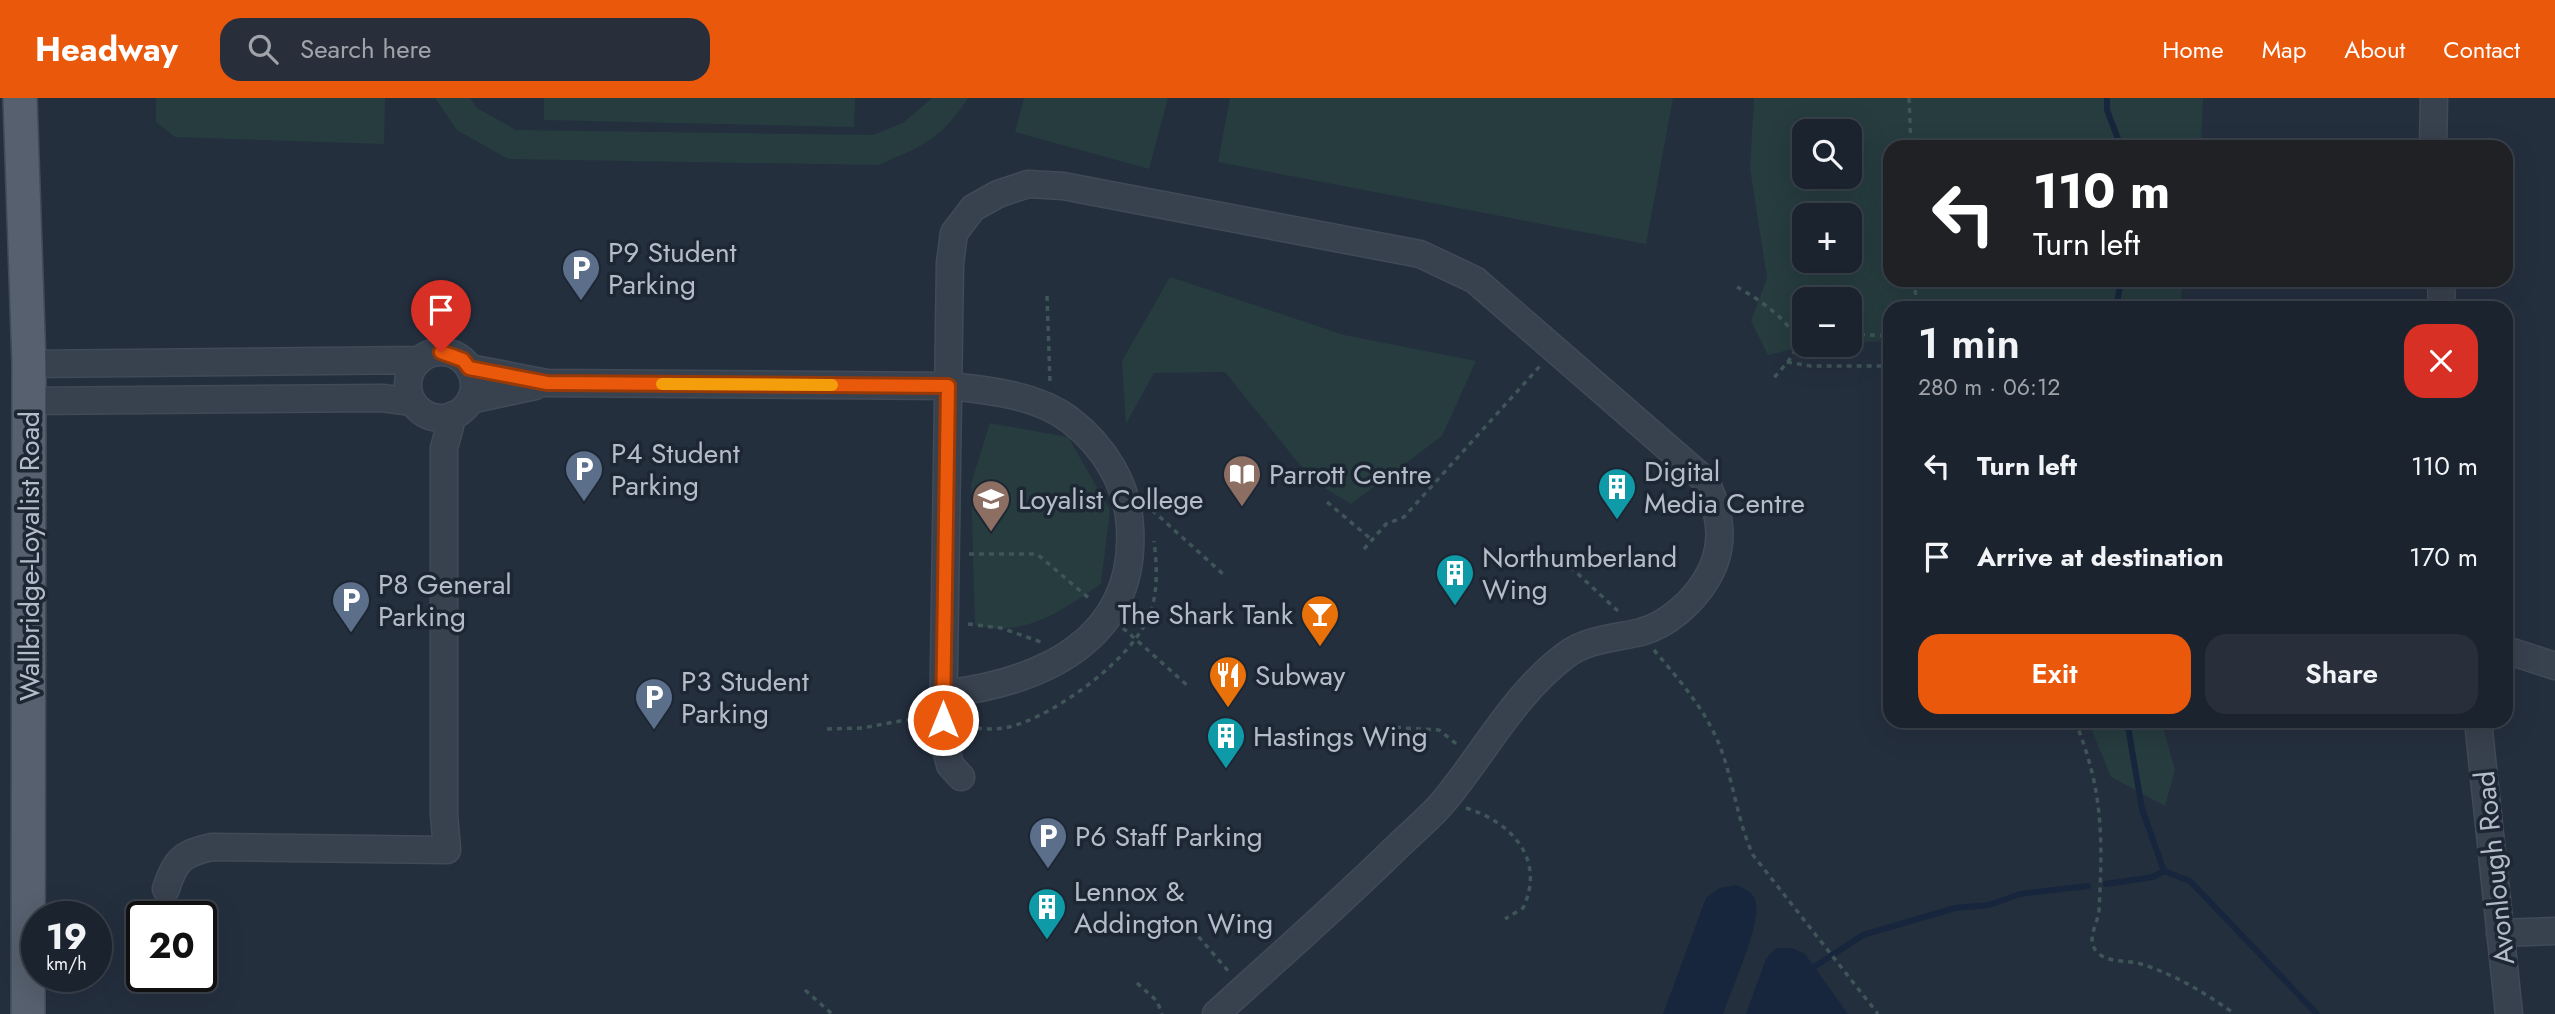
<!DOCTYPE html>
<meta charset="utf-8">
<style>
body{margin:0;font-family:Jost,sans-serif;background:#282f3a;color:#f1f3f6;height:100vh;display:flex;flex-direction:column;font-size:26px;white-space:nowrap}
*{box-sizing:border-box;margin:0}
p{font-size:23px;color:#a0a4aa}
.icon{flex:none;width:38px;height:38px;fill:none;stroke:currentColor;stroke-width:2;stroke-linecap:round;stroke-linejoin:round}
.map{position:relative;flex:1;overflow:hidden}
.details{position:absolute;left:1883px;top:203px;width:630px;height:427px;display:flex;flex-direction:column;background:#1b232e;border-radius:21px;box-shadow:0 7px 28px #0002,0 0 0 2px #39404a}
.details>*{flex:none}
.guide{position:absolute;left:1883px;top:42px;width:630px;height:147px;border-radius:21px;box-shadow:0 7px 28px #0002,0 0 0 2px #39404a;background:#202124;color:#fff;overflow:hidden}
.fabs{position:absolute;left:1792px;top:21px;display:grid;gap:14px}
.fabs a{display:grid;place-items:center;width:70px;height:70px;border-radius:14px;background:#1b232e;box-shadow:0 7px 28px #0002,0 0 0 2px #39404a;font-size:35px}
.speed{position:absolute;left:21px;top:803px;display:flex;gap:14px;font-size:35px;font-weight:700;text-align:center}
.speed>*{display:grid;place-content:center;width:91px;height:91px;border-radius:50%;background:#1b232e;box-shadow:0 7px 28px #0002,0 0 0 2px #39404a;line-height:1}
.speed small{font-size:18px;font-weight:400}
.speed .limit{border:4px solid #111;border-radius:10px;background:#fff;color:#111}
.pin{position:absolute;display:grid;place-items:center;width:60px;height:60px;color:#fff;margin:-72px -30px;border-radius:50% 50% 50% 0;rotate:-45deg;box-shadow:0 0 7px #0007}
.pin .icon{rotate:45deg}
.me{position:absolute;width:77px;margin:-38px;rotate:0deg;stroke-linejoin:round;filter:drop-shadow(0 0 5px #0008)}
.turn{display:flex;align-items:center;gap:24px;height:147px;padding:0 35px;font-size:32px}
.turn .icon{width:91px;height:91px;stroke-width:2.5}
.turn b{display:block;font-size:49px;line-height:60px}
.round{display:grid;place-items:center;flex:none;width:74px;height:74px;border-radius:21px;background:#282f3a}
.overview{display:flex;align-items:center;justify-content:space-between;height:119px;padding:0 35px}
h1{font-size:42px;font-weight:600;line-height:52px}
.primary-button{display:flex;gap:14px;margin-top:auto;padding:14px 35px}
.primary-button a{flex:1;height:80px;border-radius:21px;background:#ea580c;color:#fff;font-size:28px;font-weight:600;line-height:80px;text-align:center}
.primary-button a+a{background:#282f3a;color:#f1f3f6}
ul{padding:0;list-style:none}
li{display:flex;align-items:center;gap:21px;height:91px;padding:0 35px}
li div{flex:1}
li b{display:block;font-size:26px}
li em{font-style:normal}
header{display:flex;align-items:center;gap:42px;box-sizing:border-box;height:98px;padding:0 35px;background:#ea580c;color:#fff}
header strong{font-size:33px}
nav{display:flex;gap:38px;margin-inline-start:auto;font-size:24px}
.search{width:490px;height:63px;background:#282f3a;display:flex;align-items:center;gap:18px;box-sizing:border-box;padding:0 24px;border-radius:21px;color:#a0a4aa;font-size:26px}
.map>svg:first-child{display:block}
.green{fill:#263c3f;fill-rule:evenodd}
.water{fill:#17263c}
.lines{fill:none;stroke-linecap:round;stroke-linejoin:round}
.stream{stroke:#17263c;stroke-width:6}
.minor-casing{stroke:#414a57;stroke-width:29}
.major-casing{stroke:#414a57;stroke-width:36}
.path{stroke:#3f5557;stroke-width:3.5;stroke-dasharray:5 5;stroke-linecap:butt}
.minor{stroke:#38414e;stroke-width:26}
.major{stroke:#56606e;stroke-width:33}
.route-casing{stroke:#983908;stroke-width:18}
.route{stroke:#ea580c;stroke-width:12}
.slow{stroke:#f59e0b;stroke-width:12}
.labels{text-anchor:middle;stroke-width:7;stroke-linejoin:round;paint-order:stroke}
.poi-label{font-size:28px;fill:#b4bcc9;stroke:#1d2633;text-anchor:start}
.street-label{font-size:28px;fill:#b4bcc9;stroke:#1d2633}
</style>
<header>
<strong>Headway</strong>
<div class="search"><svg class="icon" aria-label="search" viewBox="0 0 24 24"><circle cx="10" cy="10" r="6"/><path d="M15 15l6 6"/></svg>Search here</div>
<nav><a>Home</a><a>Map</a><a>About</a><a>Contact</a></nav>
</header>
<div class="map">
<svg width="2555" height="916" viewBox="0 0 2555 916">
<rect width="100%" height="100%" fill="#242f3e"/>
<!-- green -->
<path class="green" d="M156,0H385L384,46L175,39L156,24Z
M435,0H470L477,10L516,32L873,37L903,25L932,0H968C942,40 922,49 878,67L508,61L457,32Z
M544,0H855L854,29L544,22Z
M1024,0H1168L1149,71L1015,34Z
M1230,0H1673L1646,146L1218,64Z
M1754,0H2203L2201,49H1890V182H2184L2179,210H1890V243L1850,245V201H1804V247H1810L1768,257L1751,223L1767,180L1750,70ZM1850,33V79H1804V33ZM1850,117V163H1804V117Z
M1170,179L1344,237L1476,263L1442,338L1351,406L1313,383L1225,274L1154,275L1126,326L1122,263Z
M990,325L1068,339L1110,412L1101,486C1061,513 1025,540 975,527L971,386Z
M2088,623H2161L2175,672L2165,708L2111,679Z"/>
<!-- water -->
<path class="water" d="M1736,787C1745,791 1755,795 1756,805C1761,827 1731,892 1723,916H1663L1706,800L1719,790Z
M1776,850H1792L1805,856L1848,916H1746L1766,861Z"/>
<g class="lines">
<!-- stream -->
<path class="stream" d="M2107,0V12L2121,49
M2116,210L2121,182
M2127,623L2142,711L2164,773L2190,783L2317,916
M2106,786L2153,779L2164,773
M1814,869L1863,837L1955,810L1989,807L2020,796L2088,788"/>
<defs>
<path id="minor" d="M2433,49L2434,0
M2441,182L2442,210
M408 287a33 33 0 1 1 66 0a33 33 0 1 1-66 0Z
M29,266L419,262
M469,270L547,285L949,288C988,292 1037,297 1070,322C1104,348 1128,387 1130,429C1137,543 1041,584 944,596
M470,302L535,288
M29,303L382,300L413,304
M2506,552L2555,568
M2478,623L2509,916
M961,679L950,667L943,637L950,165L954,135L973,110L998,96L1028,86L1063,88L1420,156L1475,182L1705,382C1721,416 1727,448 1706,482C1692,505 1667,527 1641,534C1616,540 1587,541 1566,557C1514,596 1485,654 1444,703C1430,720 1411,735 1395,751C1337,808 1276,861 1216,916
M166,791C175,762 183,755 212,749L447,752L444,716V350L453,317
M2500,835L2555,833"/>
<path id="major" d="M20,0L29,266L28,916"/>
</defs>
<!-- minor casing -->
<use href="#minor" class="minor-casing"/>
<!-- major casing -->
<use href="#major" class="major-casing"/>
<!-- path -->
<path class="path" d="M1909,0L1911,49
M1915,182L1916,210
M1737,189C1754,198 1800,228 1796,249C1793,260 1781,271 1774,280
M1047,198L1050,284
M1850,236L1890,238
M1796,239L1804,235
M1787,264L1811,268H1890
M1327,404L1372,442
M1152,412L1223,476
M1364,451L1386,426L1404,419L1540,268
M969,456H1037L1091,502
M1563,462L1620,515
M968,526L1001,530L1041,544
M1123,530L1188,588
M1654,552C1675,577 1699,604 1714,635C1733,673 1735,718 1753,757L1878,916
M2075,623C2103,691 2103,739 2099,812C2098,827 2084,843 2099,856C2110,865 2128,862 2141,866C2176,877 2205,895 2235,916
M967,629C981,631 995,632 1009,629C1055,618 1136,559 1151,513C1158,491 1157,466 1154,443
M1386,629L1439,632L1459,648
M827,631L862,630L922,619
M1466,710C1512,724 1546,762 1523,810L1505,821
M1192,831L1229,874
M1137,885L1157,903L1162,916
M805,892L832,916"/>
<!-- minor -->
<use href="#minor" class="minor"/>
<!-- major -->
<use href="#major" class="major"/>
</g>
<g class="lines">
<defs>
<path id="route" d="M441,254L463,262L469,270L547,285L948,288L943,622"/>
</defs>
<!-- route casing -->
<use href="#route" class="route-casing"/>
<!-- route -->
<use href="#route" class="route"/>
<!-- slow -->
<path class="slow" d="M662,286L832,287"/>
</g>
<!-- icons -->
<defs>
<symbol id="parking-pin" viewBox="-11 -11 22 30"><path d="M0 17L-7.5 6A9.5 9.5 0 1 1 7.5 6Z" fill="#5c6f8a" stroke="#1d2633"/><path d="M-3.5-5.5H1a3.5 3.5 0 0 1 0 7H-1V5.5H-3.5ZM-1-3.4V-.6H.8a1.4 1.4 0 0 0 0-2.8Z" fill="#fff"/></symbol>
<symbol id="library-pin" viewBox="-11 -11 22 30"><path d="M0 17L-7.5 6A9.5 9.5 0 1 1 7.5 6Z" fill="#8d6e63" stroke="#1d2633"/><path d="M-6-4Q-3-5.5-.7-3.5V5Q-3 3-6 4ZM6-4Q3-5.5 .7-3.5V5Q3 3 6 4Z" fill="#fff"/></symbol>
<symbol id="building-pin" viewBox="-11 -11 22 30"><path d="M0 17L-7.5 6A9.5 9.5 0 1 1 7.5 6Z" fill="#0f9aa8" stroke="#1d2633"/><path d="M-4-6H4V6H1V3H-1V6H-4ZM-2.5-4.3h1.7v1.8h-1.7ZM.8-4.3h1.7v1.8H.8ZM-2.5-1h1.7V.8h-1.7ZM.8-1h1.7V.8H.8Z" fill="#fff"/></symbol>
<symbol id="university-pin" viewBox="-11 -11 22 30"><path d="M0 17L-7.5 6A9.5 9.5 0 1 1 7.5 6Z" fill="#8d6e63" stroke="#1d2633"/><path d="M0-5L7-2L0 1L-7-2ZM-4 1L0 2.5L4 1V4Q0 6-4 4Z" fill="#fff"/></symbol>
<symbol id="bar-pin" viewBox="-11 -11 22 30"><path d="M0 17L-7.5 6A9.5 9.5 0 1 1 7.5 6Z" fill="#e8710a" stroke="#1d2633"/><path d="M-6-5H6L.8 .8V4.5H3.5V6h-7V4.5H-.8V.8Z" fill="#fff"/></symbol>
<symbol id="restaurant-pin" viewBox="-11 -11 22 30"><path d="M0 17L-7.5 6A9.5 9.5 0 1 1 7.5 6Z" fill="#e8710a" stroke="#1d2633"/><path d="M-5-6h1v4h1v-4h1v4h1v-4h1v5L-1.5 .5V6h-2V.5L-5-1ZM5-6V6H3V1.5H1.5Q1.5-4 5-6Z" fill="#fff"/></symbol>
</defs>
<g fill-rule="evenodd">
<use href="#parking-pin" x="559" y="148" width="44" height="60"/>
<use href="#parking-pin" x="562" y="349" width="44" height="60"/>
<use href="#library-pin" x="1220" y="354" width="44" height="60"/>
<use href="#building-pin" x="1595" y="367" width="44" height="60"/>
<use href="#university-pin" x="969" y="379" width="44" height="60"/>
<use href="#building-pin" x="1433" y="453" width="44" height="60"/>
<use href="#parking-pin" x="329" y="480" width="44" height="60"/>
<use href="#bar-pin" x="1298" y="494" width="44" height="60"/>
<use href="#restaurant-pin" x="1206" y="555" width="44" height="60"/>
<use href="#parking-pin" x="632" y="577" width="44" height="60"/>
<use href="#building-pin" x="1204" y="616" width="44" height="60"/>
<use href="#parking-pin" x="1026" y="716" width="44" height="60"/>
<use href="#building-pin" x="1025" y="787" width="44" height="60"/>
</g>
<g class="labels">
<!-- poi labels -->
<g class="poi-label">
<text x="608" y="164">P9 Student<tspan x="608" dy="32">Parking</tspan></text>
<text x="611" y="365">P4 Student<tspan x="611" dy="32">Parking</tspan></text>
<text x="1644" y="383">Digital<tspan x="1644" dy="32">Media Centre</tspan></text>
<text x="1269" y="386">Parrott Centre</text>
<text x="1018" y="411">Loyalist College</text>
<text x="1482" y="469">Northumberland<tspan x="1482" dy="32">Wing</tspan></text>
<text x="378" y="496">P8 General<tspan x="378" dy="32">Parking</tspan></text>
<text x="1293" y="526" text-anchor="end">The Shark Tank</text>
<text x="1255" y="587">Subway</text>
<text x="681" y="593">P3 Student<tspan x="681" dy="32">Parking</tspan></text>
<text x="1253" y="648">Hastings Wing</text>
<text x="1075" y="748">P6 Staff Parking</text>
<text x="1074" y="803">Lennox &amp;<tspan x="1074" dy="32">Addington Wing</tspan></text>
</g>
<!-- street labels -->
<g class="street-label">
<text transform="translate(29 458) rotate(-90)" y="10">Wallbridge-Loyalist Road</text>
<text transform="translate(2494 770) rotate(-96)" y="10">Avonlough Road</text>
</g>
</g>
</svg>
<div class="fabs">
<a><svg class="icon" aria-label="search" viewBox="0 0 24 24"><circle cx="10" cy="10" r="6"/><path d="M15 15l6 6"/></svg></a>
<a>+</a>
<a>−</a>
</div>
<div class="speed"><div>19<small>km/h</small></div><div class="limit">20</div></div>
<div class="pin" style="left:441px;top:254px;background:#d93025"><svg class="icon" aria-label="arrive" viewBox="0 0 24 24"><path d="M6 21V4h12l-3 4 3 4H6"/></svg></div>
<svg class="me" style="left:943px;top:622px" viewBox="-20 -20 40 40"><circle r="17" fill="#ea580c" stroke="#fff" stroke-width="3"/><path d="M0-11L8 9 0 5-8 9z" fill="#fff"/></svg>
<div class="guide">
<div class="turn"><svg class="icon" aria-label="left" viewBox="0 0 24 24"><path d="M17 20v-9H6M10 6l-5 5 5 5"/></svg><div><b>110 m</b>Turn left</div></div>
</div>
<section class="details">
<div class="overview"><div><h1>1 min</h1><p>280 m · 06:12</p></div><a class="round" style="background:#d93025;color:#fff"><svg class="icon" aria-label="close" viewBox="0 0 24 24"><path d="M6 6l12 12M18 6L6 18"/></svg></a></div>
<ul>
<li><svg class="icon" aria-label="left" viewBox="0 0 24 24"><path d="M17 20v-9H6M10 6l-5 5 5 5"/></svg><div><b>Turn left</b></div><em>110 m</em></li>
<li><svg class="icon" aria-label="arrive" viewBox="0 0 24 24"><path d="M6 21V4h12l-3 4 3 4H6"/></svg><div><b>Arrive at destination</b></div><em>170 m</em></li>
</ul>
<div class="primary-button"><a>Exit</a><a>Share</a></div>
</section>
</div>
